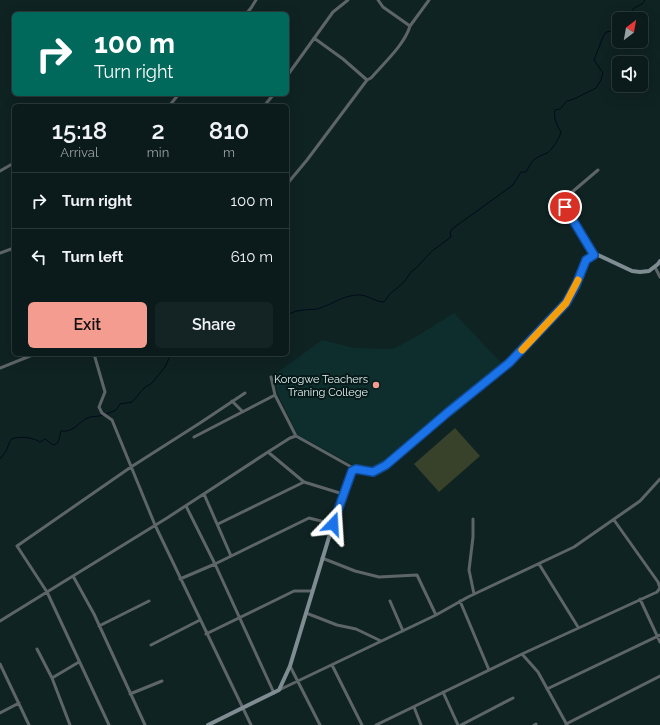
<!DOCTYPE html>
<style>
body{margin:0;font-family:Raleway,sans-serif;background:#142323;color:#f1f3f6;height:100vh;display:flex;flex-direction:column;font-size:15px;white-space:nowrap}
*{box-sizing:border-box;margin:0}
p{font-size:13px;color:#9aa1a2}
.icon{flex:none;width:22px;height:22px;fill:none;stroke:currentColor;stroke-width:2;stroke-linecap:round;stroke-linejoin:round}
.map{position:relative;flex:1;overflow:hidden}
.panel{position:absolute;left:12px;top:104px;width:277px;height:252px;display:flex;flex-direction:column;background:#0b1a1a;border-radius:6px;box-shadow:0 4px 16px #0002,0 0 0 1px #2b3839}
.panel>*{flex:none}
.hud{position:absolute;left:12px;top:12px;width:277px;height:84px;border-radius:6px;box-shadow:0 4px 16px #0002,0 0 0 1px #2b3839;background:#00695c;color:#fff;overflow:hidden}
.needle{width:26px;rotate:31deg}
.controls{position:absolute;left:612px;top:12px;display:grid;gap:8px}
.controls a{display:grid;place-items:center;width:36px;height:36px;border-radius:6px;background:#0b1a1a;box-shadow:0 4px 16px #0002,0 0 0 1px #2b3839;font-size:20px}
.pin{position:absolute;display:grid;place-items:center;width:34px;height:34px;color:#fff;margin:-17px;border:2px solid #fff;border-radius:50%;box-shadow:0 1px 4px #0007}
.me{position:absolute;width:44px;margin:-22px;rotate:20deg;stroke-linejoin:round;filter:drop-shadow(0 0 3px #0008)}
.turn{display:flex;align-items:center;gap:14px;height:84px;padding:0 16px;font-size:18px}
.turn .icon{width:52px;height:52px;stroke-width:2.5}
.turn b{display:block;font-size:28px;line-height:34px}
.eta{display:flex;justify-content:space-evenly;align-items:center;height:68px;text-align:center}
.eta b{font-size:24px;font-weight:600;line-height:28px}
.button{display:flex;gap:8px;margin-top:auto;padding:8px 16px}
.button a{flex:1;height:46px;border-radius:6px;background:#f59c91;color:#111;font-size:16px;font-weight:600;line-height:46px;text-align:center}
.button a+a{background:#142323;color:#f1f3f6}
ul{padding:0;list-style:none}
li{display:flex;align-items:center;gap:12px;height:56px;padding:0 16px;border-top:1px solid #2b3839}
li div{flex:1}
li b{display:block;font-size:15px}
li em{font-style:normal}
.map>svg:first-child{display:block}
.built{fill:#0e2e2d}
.green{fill:#38422b}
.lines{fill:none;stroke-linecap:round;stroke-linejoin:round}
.stream{stroke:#020b1c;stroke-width:1}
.street{stroke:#5d6569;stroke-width:3}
.secondary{stroke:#7f8d93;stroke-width:4}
.route-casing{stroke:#114b97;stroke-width:10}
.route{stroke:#1a73e8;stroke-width:7}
.slow{stroke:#f59e0b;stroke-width:7}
.poi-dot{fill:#f59c91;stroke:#061a19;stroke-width:1.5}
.labels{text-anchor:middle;stroke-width:4;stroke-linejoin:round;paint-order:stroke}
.poi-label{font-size:11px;fill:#e6f2f1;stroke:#061a19;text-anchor:end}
</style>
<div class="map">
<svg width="660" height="725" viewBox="0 0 660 725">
<rect width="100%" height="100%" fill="#0f2322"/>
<!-- built -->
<path class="built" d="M454,313L503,365L445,411L385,463L372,470L355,466L298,435L278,394L273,376L322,340L354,348L393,349L419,335Z"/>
<!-- green -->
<path class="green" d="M455,428L480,456L439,492L414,464Z"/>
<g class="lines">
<!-- stream -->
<path class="stream" d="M626,19L634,8L642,4L645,0
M287,315C293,312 298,310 305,310C309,309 313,310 317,309C332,305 344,294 361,295C369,296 376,302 384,302L389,295L404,282L412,271L416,268L432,251L451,237L450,233L452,229L513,185L521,172H526C529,167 531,162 535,159C539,156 543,155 547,153C553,149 559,139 561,132C557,125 553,119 555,110L560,109L567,101L574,99L596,88L601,80L603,73L594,60L603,37L606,32L618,30L619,28
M106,414L116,410L120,404L132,402L144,388L152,383L165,367L171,354
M0,458H1L6,451L11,439C20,436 32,437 40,442L45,439L53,445C60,444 59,437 61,431C75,433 78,421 90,417C94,416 98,417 103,415"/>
<!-- street -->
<path class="street" d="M378,0L383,7L410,26
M246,14L251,8L256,0
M314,38L343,59L367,80
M287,76L333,12L348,0
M169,106L179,94
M264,106L274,94
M0,171L14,163
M287,184L307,160L367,80L371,78C383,64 405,44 410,26L429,0
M0,253L14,248
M594,255L565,207V202L571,193L598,170
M655,267L660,277
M94,354L105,392L99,407L102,413L112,420L155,525L251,725
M0,368L35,354
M271,377L275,395L296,436L355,469
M232,401L242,411
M194,437L275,395
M268,452L304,482L343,494
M204,494L231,556
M186,506L215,564L274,693
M473,519V537L469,570L474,594
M218,524L304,482
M322,558L355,571L379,577L417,575L436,615
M539,564L578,627
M73,576L94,614L145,725
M180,579L215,564L309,518L333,524
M640,599L660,642
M390,601L403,631
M460,601L489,670
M306,613L337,625L356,629L381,641
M0,621L167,518L268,452L290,438L296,436
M99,626L149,601
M206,634L294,591H312
M151,645L200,620
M37,649L52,678
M522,654L657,592L660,588L658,582L614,520
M0,664L29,725
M332,665L362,725
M290,666L320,725
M547,689L660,635
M279,690L436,615L468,597L574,547L640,501L660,479
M443,692L458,725
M130,694L162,681
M414,707L421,725
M0,713L19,703
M566,724L660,676
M70,725L52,678L79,662
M109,725L47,592L17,546L131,467L200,423L245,393
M376,725L522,654L538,672L567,725
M461,725L513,698
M534,725L536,724"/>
<!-- secondary -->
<path class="secondary" d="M208,725L279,690L290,666L333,524L352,471L355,469L373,472L386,465L447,413L509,363L566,303L576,285L586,260L590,256L598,255L632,271L640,272L649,271L658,264L660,261"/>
</g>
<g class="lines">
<defs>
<path id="route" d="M333,524L352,471L356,469L373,472L386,465L447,413L509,363L566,303L576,285L586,260L594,255L565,207"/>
</defs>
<!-- route casing -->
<use href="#route" class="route-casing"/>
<!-- route -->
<use href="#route" class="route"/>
<!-- slow -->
<path class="slow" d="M522,350L566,303L578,280"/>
</g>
<!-- markers -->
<circle class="poi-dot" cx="376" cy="385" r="4"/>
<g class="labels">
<!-- poi labels -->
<g class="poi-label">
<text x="368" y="383">Korogwe Teachers<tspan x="368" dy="13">Traning College</tspan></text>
</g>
</g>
</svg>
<div class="controls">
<a><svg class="needle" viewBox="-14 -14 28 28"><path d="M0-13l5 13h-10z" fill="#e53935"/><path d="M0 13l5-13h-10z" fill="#9aa1a2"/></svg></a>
<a><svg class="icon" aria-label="sound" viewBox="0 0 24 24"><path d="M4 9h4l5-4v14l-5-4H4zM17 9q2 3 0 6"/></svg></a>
</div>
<div class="pin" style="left:565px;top:207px;background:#d93025"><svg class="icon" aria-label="arrive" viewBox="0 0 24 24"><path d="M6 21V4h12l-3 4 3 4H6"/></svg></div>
<svg class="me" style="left:333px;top:524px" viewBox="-20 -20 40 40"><path d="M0-17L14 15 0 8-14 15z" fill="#1a73e8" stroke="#fff" stroke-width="4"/></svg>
<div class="hud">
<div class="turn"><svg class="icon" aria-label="right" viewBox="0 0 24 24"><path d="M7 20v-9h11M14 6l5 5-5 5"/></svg><div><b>100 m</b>Turn right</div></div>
</div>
<section class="panel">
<div class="eta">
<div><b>15:18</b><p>Arrival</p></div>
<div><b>2</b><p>min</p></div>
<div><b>810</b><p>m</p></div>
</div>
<ul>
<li><svg class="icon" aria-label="right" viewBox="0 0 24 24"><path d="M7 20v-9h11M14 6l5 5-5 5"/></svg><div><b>Turn right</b></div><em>100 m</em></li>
<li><svg class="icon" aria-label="left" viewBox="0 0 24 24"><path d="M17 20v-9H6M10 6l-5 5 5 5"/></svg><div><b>Turn left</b></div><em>610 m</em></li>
</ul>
<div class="button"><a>Exit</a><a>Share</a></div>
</section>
</div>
